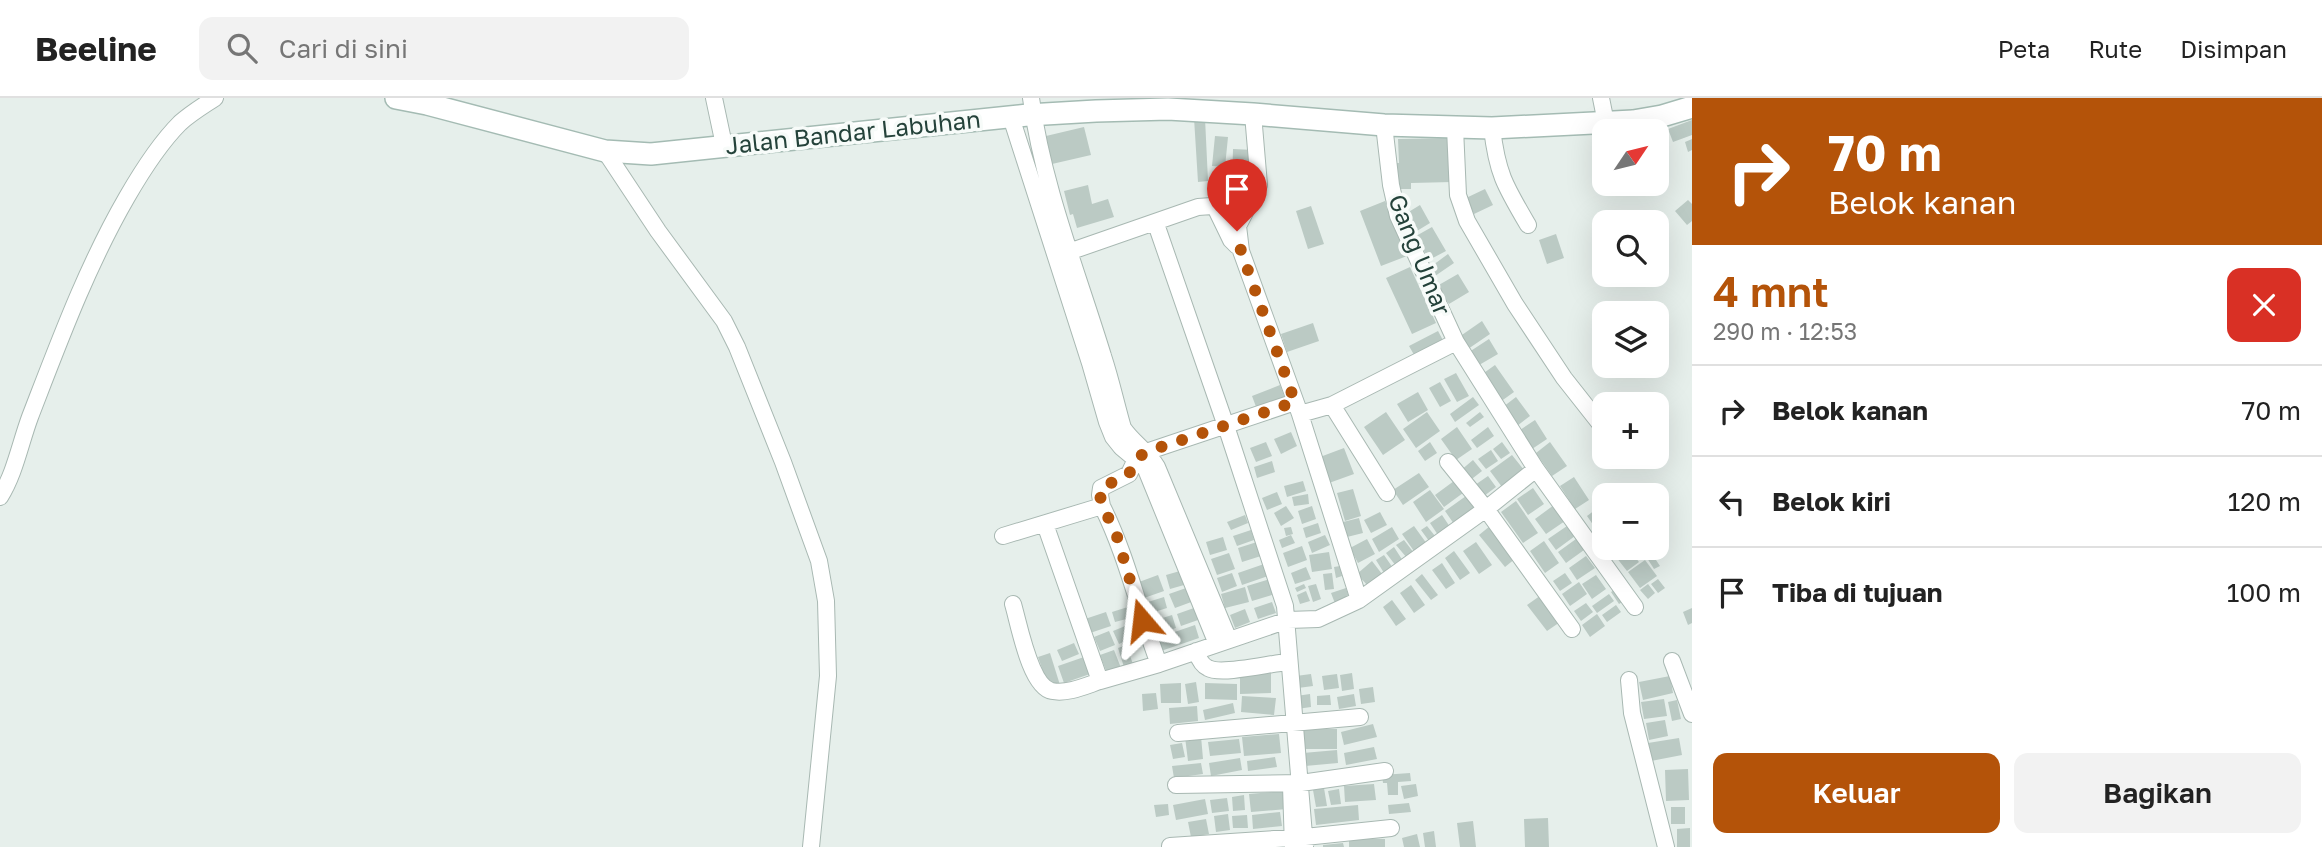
<!DOCTYPE html>
<html lang="id">
<meta charset="utf-8">
<style>
body{margin:0;font-family:"Golos Text",sans-serif;background:#f2f2f2;color:#222;height:100vh;display:flex;flex-direction:column;font-size:26px;white-space:nowrap}
*{box-sizing:border-box;margin:0}
p{font-size:23px;color:#767676}
.icon{flex:none;width:38px;height:38px;fill:none;stroke:currentColor;stroke-width:2;stroke-linecap:round;stroke-linejoin:round}
.map{position:relative;flex:1;overflow:hidden}
.sheet{display:flex;flex-direction:column;background:#fff;width:630px}
.sheet>*{flex:none}
.banner{background:#b45309;color:#fff;overflow:hidden}
.needle{width:46px;rotate:55deg}
.tools{position:absolute;left:1592px;top:21px;display:grid;gap:14px}
.tools a{display:grid;place-items:center;width:77px;height:77px;border-radius:14px;background:#fff;box-shadow:0 7px 28px #0002;font-size:35px}
.pin{position:absolute;display:grid;place-items:center;width:60px;height:60px;color:#fff;margin:-72px -30px;border-radius:50% 50% 50% 0;rotate:-45deg;box-shadow:0 0 7px #0007}
.pin .icon{rotate:45deg}
.me{position:absolute;width:77px;margin:-38px;rotate:343deg;stroke-linejoin:round;filter:drop-shadow(0 0 5px #0008)}
.turn{display:flex;align-items:center;gap:24px;height:147px;padding:0 21px;font-size:32px}
.turn .icon{width:91px;height:91px;stroke-width:2.5}
.turn b{display:block;font-size:49px;line-height:60px}
.round{display:grid;place-items:center;flex:none;width:74px;height:74px;border-radius:14px;background:#f2f2f2}
.overview{display:flex;align-items:center;justify-content:space-between;height:119px;padding:0 21px}
h1{font-size:42px;font-weight:600;line-height:52px;color:#b45309}
.primary-button{display:flex;gap:14px;margin-top:auto;padding:14px 21px}
.primary-button a{flex:1;height:80px;border-radius:14px;background:#b45309;color:#fff;font-size:28px;font-weight:600;line-height:80px;text-align:center}
.primary-button a+a{background:#f2f2f2;color:#222}
ul{padding:0;list-style:none}
li{display:flex;align-items:center;gap:21px;height:91px;padding:0 21px;border-top:2px solid #e0e0e0}
li div{flex:1}
li b{display:block;font-size:26px}
li em{font-style:normal}
header{display:flex;align-items:center;gap:42px;box-sizing:border-box;height:98px;padding:0 35px;background:#fff;border-bottom:2px solid #e0e0e0}
header strong{font-size:33px}
nav{display:flex;gap:38px;margin-inline-start:auto;font-size:24px}
.search{width:490px;height:63px;background:#f2f2f2;display:flex;align-items:center;gap:18px;box-sizing:border-box;padding:0 24px;border-radius:14px;color:#767676;font-size:26px}
main{display:flex;flex:1;min-height:0}
.map>svg:first-child{display:block}
.building{fill:#bbcac4}
.lines{fill:none;stroke-linecap:round;stroke-linejoin:round}
.minor-casing{stroke:#a8b8b2;stroke-width:18}
.secondary-casing{stroke:#a4bbb3;stroke-width:24}
.minor{stroke:#fff;stroke-width:16}
.secondary{stroke:#fff;stroke-width:21}
.route{stroke:#b45309;stroke-width:12;stroke-dasharray:0 21.6}
.labels{text-anchor:middle;stroke-width:7;stroke-linejoin:round;paint-order:stroke}
.street-label{font-size:24px;fill:#24423a;stroke:#f7fbf9}
</style>
<header>
<strong>Beeline</strong>
<div class="search"><svg class="icon" aria-label="search" viewBox="0 0 24 24"><circle cx="10" cy="10" r="6"/><path d="M15 15l6 6"/></svg>Cari di sini</div>
<nav><a>Peta</a><a>Rute</a><a>Disimpan</a></nav>
</header>
<main>
<div class="map">
<svg width="1692" height="749" viewBox="0 0 1692 749">
<rect width="100%" height="100%" fill="#e6efeb"/>
<!-- building -->
<path class="building" d="M1194,20H1205L1208,83L1198,84Z
M1692,22V37L1673,44L1668,31Z
M1084,29L1091,57L1052,66L1046,38Z
M1215,38L1228,39L1225,69L1212,68Z
M1450,40L1452,84L1411,85V91H1395V65H1399L1398,41Z
M1692,41V52L1688,54L1685,44Z
M1233,51L1254,52L1253,88L1232,87Z
M1088,87L1092,106L1108,101L1114,119L1077,130L1073,116L1070,117L1064,93Z
M1485,91L1493,107L1474,116L1466,100Z
M1688,102L1692,106V123L1687,127L1675,113Z
M1385,103L1407,158L1381,168L1360,113Z
M1420,107L1430,125L1412,136L1402,118Z
M1311,108L1324,146L1308,151L1296,113Z
M1432,129L1446,153L1429,162L1416,138Z
M1556,136L1564,160L1547,166L1539,142Z
M1448,156L1454,165L1435,178L1429,170Z
M1410,169L1436,225L1412,236L1386,180Z
M1458,176L1469,194L1449,206L1437,188Z
M1482,223L1490,236L1468,251L1459,239Z
M1313,225L1319,243L1287,254L1281,236Z
M1438,233L1445,246L1417,262L1409,248Z
M1489,241L1498,256L1474,270L1466,256Z
M1495,267L1514,294L1500,304L1481,277Z
M1456,275L1469,298L1457,304L1444,281Z
M1440,284L1451,303L1440,309L1429,290Z
M1280,287L1286,303L1258,314L1252,298Z
M1418,294L1428,312L1408,324L1397,306Z
M1473,299L1479,307L1455,324L1450,316Z
M1516,299L1530,318L1517,328L1503,309Z
M1386,314L1405,342L1383,357L1364,329Z
M1427,314L1440,333L1416,350L1403,331Z
M1480,314L1484,319L1470,329L1466,325Z
M1535,322L1547,341L1532,351L1520,332Z
M1457,329L1472,351L1456,362L1441,341Z
M1488,329L1494,338L1477,350L1471,342Z
M1291,334L1297,348L1281,356L1274,341Z
M1266,344L1272,358L1256,364L1250,350Z
M1430,344L1437,355L1425,363L1418,353Z
M1502,344L1510,355L1501,361L1493,351Z
M1550,344L1567,368L1552,378L1536,355Z
M1344,350L1354,376L1329,385L1320,359Z
M1491,352L1498,363L1486,371L1478,361Z
M1512,357L1524,372L1502,389L1490,373Z
M1473,362L1482,373L1468,384L1460,373Z
M1272,363L1275,374L1257,380L1254,369Z
M1419,375L1429,389L1403,407L1393,392Z
M1488,378L1496,389L1484,398L1475,387Z
M1574,379L1589,402L1575,411L1560,388Z
M1303,383L1306,393L1287,399L1284,388Z
M1454,383L1463,395L1444,409L1435,397Z
M1533,390L1544,406L1528,417L1517,401Z
M1353,391L1361,418L1345,423L1337,395Z
M1430,392L1444,411L1426,424L1413,404Z
M1277,394L1282,406L1267,412L1262,400Z
M1308,396L1309,406L1294,408L1292,399Z
M1466,398L1475,411L1454,426L1445,413Z
M1516,403L1538,435L1523,445L1501,414Z
M1554,407L1565,423L1546,436L1535,421Z
M1286,408L1294,420L1281,428L1274,415Z
M1312,408L1316,421L1302,426L1298,413Z
M1599,409L1605,417V444L1587,418Z
M1380,414L1387,427L1371,435L1364,422Z
M1245,417L1248,425L1231,432L1227,424Z
M1442,417L1450,429L1438,437L1430,425Z
M1359,420L1363,435L1347,439L1343,424Z
M1318,425L1321,435L1306,440L1303,430Z
M1414,428L1427,446L1416,456L1402,436Z
M1427,428L1435,438L1429,443L1421,432Z
M1490,428L1516,460L1505,469L1479,437Z
M1567,428L1575,438L1556,452L1548,441Z
M1291,429L1293,436L1286,438L1284,430Z
M1392,429L1399,441L1379,454L1372,441Z
M1251,432L1254,442L1237,448L1233,438Z
M1291,437L1295,445L1282,450L1279,442Z
M1325,437L1330,447L1312,455L1308,444Z
M1223,439L1227,452L1210,457L1206,444Z
M1367,441L1375,456L1358,465L1350,450Z
M1576,441L1584,452L1566,465L1558,454Z
M1404,442L1414,455L1407,460L1396,447Z
M1544,443L1559,465L1545,475L1530,453Z
M1257,444L1261,458L1242,464L1238,450Z
M1476,444L1492,467L1479,476L1463,453Z
M1302,448L1307,462L1288,469L1283,455Z
M1394,449L1403,463L1396,468L1386,455Z
M1609,450H1628L1639,464L1627,473Z
M1454,453L1470,475L1460,482L1445,460Z
M1329,454L1332,471L1312,474L1309,457Z
M1229,455L1235,471L1217,477L1211,461Z
M1652,456L1660,468L1654,471L1647,460Z
M1384,457L1393,470L1384,475L1376,462Z
M1586,458L1595,470L1577,482L1569,470Z
M1645,462L1657,478L1640,490L1628,474Z
M1372,463L1382,476L1368,488L1357,476Z
M1267,465L1271,477L1242,487L1238,475Z
M1442,465L1455,485L1446,491L1432,472Z
M1340,468L1342,478L1336,480L1334,469Z
M1306,469L1311,481L1295,486L1291,475Z
M1180,473L1184,487L1170,491L1166,477Z
M1232,475L1237,488L1222,494L1217,480Z
M1332,475L1334,491L1325,492L1323,476Z
M1565,475L1572,485L1560,493L1553,483Z
M1422,476L1438,497L1431,502L1415,482Z
M1158,477L1164,493L1144,500L1139,484Z
M1596,477L1606,491L1592,501L1582,486Z
M1270,481L1275,496L1252,503L1247,488Z
M1658,481L1665,490L1658,495L1651,486Z
M1579,484L1587,496L1570,508L1562,496Z
M1304,486L1306,490L1297,494L1295,490Z
M1316,486L1321,501L1313,504L1308,488Z
M1648,486L1655,495L1648,501L1640,492Z
M1411,487L1425,507L1414,515L1400,495Z
M1189,489L1194,503L1175,510L1169,496Z
M1245,489L1249,504L1225,510L1221,496Z
M1346,490L1350,503L1336,508L1331,495Z
M1616,491L1624,503L1619,506L1611,494Z
M1306,493L1310,503L1300,506L1297,497Z
M1544,495L1563,522L1547,533L1527,507Z
M1609,496L1614,503L1597,515L1592,508Z
M1164,499L1167,510L1151,515L1148,504Z
M1392,502L1406,521L1396,528L1383,509Z
M1272,504L1276,515L1258,521L1254,510Z
M1586,505L1593,514L1581,523L1574,513Z
M1616,507L1621,514L1607,524L1602,517Z
M1131,508L1134,519L1115,524L1112,514Z
M1194,510L1198,522L1181,528L1177,516Z
M1692,510V525L1688,527L1683,514Z
M1245,511L1250,524L1235,530L1230,517Z
M1106,514L1111,528L1090,535L1085,521Z
M1597,516L1605,528L1590,539L1582,527Z
M1172,517L1176,530L1157,536L1153,523Z
M1135,524L1140,536L1119,546L1113,533Z
M1195,527L1199,540L1161,553L1157,540Z
M1109,533L1115,547L1100,553L1094,539Z
M1074,545L1079,556L1062,563L1057,552Z
M1126,547L1133,566L1124,569L1118,550Z
M1114,552L1121,570L1107,575L1100,557Z
M1050,555L1060,587L1049,590L1038,559Z
M1084,559L1090,576L1064,585L1058,568Z
M1271,575V595L1240,596V576Z
M1352,575L1354,591L1342,593L1340,577Z
M1311,576L1313,588L1298,590L1296,578Z
M1337,576L1339,590L1324,592L1322,578Z
M1670,578L1673,595L1643,602L1639,584Z
M1196,584L1199,604L1188,606L1185,586Z
M1181,585V605H1161L1160,586Z
M1205,585L1237,586V602L1205,601Z
M1373,589L1375,604L1361,606L1359,591Z
M1156,595L1158,611L1143,613L1142,596Z
M1310,596L1311,609L1297,611L1296,598Z
M1354,596L1356,608L1339,611L1337,599Z
M1330,597L1331,607H1317V598Z
M1242,598L1276,600L1274,617L1241,614Z
M1664,601L1667,618L1644,621L1641,604Z
M1677,602L1681,621L1672,623L1668,604Z
M1233,605L1235,615L1205,622L1203,612Z
M1197,608L1198,623L1170,626L1169,610Z
M1665,622L1668,638L1649,642L1646,625Z
M1373,626L1377,639L1344,647L1341,634Z
M1303,631H1337V651H1303Z
M1279,636L1281,655L1244,658L1242,639Z
M1201,638L1203,661L1188,663L1185,639Z
M1679,640L1682,657L1651,663L1648,645Z
M1239,641L1241,655L1210,658L1208,644Z
M1182,645L1185,659L1173,661L1170,647Z
M1374,649L1377,661L1346,667L1344,655Z
M1337,652L1338,665L1305,668L1303,655Z
M1275,659L1277,669L1248,673L1247,663Z
M1240,660L1242,672L1211,678L1209,665Z
M1201,665L1203,676L1174,680L1172,668Z
M1688,671L1689,702L1666,703L1665,672Z
M1410,675L1411,683L1398,684V697H1388L1387,685H1383L1382,677Z
M1374,686L1376,702L1345,704L1344,688Z
M1416,686L1418,698L1404,701L1401,688Z
M1324,690L1327,708L1316,709L1313,692Z
M1339,691L1341,706L1331,707L1328,693Z
M1285,693L1287,711L1251,714L1249,696Z
M1244,697L1245,712L1233,713L1232,699Z
M1227,700L1229,713L1212,715L1210,702Z
M1205,701L1208,716L1176,722L1173,707Z
M1409,705L1411,714L1389,716L1388,707Z
M1168,706L1169,717L1156,719L1154,707Z
M1358,707L1359,722L1316,727L1314,711Z
M1671,709H1685V726H1671Z
M1280,714L1282,728L1253,731L1252,717Z
M1228,716L1230,732L1216,734L1214,718Z
M1247,717L1248,730H1233L1232,718Z
M1548,720L1549,749H1525L1524,721Z
M1206,721L1209,736L1191,739L1188,724Z
M1473,723L1476,749H1460L1457,725Z
M1690,730V749H1677V731Z
M1434,733L1436,749H1425L1423,735Z
M1417,736L1420,749H1404L1402,740Z
M1349,740L1385,741V749H1349Z
M1343,745L1344,749H1323V747Z"/>
<g class="lines">
<defs>
<path id="minor" d="M714,0L724,47
M1031,0C1043,89 1077,173 1103,258C1111,282 1116,306 1123,330C1133,345 1148,353 1157,369L1229,542
M1601,0L1606,25
M1253,16L1259,87L1238,128L1241,153L1300,316L1359,502
M1011,19L1090,265L1107,324L1113,339L1121,349L1145,369L1217,546
M1384,27L1391,87L1398,118L1456,244L1536,371L1635,509
M1455,30L1458,97L1467,123L1515,206L1564,280L1605,332
M1492,30C1497,75 1505,88 1528,127
M605,53L658,133L724,223L737,249L783,364L819,463L826,503L828,578L811,749
M1156,126L1226,328L1285,508L1305,749
M1060,157L1198,109L1212,108L1216,111L1231,142L1237,148
M1332,307L1456,244
M1300,316L1332,307L1387,395
M1448,364L1486,411L1572,531
M0,399C15,375 20,346 30,319C59,244 87,168 127,99C142,73 159,46 180,25C191,15 203,8 215,0
M1102,408L1100,397L1101,390L1129,376L1136,361L1146,354L1295,304
M1045,426L1100,583L1159,566
M1003,438L1102,408C1127,458 1139,514 1159,566L1288,522L1318,521L1359,502L1486,411L1536,371
M1013,506C1019,526 1030,589 1052,593C1068,596 1085,588 1100,583
M1196,553C1198,559 1201,567 1208,570C1220,577 1264,567 1280,565
M1672,563L1692,616
M1629,582L1632,615L1666,749
M1178,635L1360,619
M1176,687L1301,685L1385,673
M1291,688L1293,749
M1170,748L1305,739L1391,730"/>
<path id="secondary" d="M396,0L427,6L605,53L651,56L1028,17L1096,13L1168,11L1253,16L1384,27L1492,30L1633,23L1662,18L1692,9"/>
</defs>
<!-- minor casing -->
<use href="#minor" class="minor-casing"/>
<!-- secondary casing -->
<use href="#secondary" class="secondary-casing"/>
<!-- minor -->
<use href="#minor" class="minor"/>
<!-- secondary -->
<use href="#secondary" class="secondary"/>
</g>
<g class="lines">
<!-- route -->
<path class="route" d="M1142,522L1115,432L1102,408L1100,397L1101,390L1129,376L1136,361L1146,354L1295,304L1241,153L1237,133"/>
</g>
<g class="labels">
<!-- street labels -->
<g class="street-label">
<text transform="translate(853 35) rotate(-6)" y="8">Jalan Bandar Labuhan</text>
<text transform="translate(1419 157) rotate(68)" y="8">Gang Umar</text>
</g>
</g>
</svg>
<div class="tools">
<a><svg class="needle" viewBox="-14 -14 28 28"><path d="M0-13l5 13h-10z" fill="#e53935"/><path d="M0 13l5-13h-10z" fill="#767676"/></svg></a>
<a><svg class="icon" aria-label="search" viewBox="0 0 24 24"><circle cx="10" cy="10" r="6"/><path d="M15 15l6 6"/></svg></a>
<a><svg class="icon" aria-label="layers" viewBox="0 0 24 24"><path d="M12 4l9 5-9 5-9-5zM3 14l9 5 9-5"/></svg></a>
<a>+</a>
<a>−</a>
</div>
<div class="pin" style="left:1237px;top:133px;background:#d93025"><svg class="icon" aria-label="arrive" viewBox="0 0 24 24"><path d="M6 21V4h12l-3 4 3 4H6"/></svg></div>
<svg class="me" style="left:1142px;top:522px" viewBox="-20 -20 40 40"><path d="M0-17L14 15 0 8-14 15z" fill="#b45309" stroke="#fff" stroke-width="4"/></svg>
</div>
<section class="sheet">
<div class="banner">
<div class="turn"><svg class="icon" aria-label="right" viewBox="0 0 24 24"><path d="M7 20v-9h11M14 6l5 5-5 5"/></svg><div><b>70 m</b>Belok kanan</div></div>
</div>
<div class="overview"><div><h1>4 mnt</h1><p>290 m · 12:53</p></div><a class="round" style="background:#d93025;color:#fff"><svg class="icon" aria-label="close" viewBox="0 0 24 24"><path d="M6 6l12 12M18 6L6 18"/></svg></a></div>
<ul>
<li><svg class="icon" aria-label="right" viewBox="0 0 24 24"><path d="M7 20v-9h11M14 6l5 5-5 5"/></svg><div><b>Belok kanan</b></div><em>70 m</em></li>
<li><svg class="icon" aria-label="left" viewBox="0 0 24 24"><path d="M17 20v-9H6M10 6l-5 5 5 5"/></svg><div><b>Belok kiri</b></div><em>120 m</em></li>
<li><svg class="icon" aria-label="arrive" viewBox="0 0 24 24"><path d="M6 21V4h12l-3 4 3 4H6"/></svg><div><b>Tiba di tujuan</b></div><em>100 m</em></li>
</ul>
<div class="primary-button"><a>Keluar</a><a>Bagikan</a></div>
</section>
</main>
